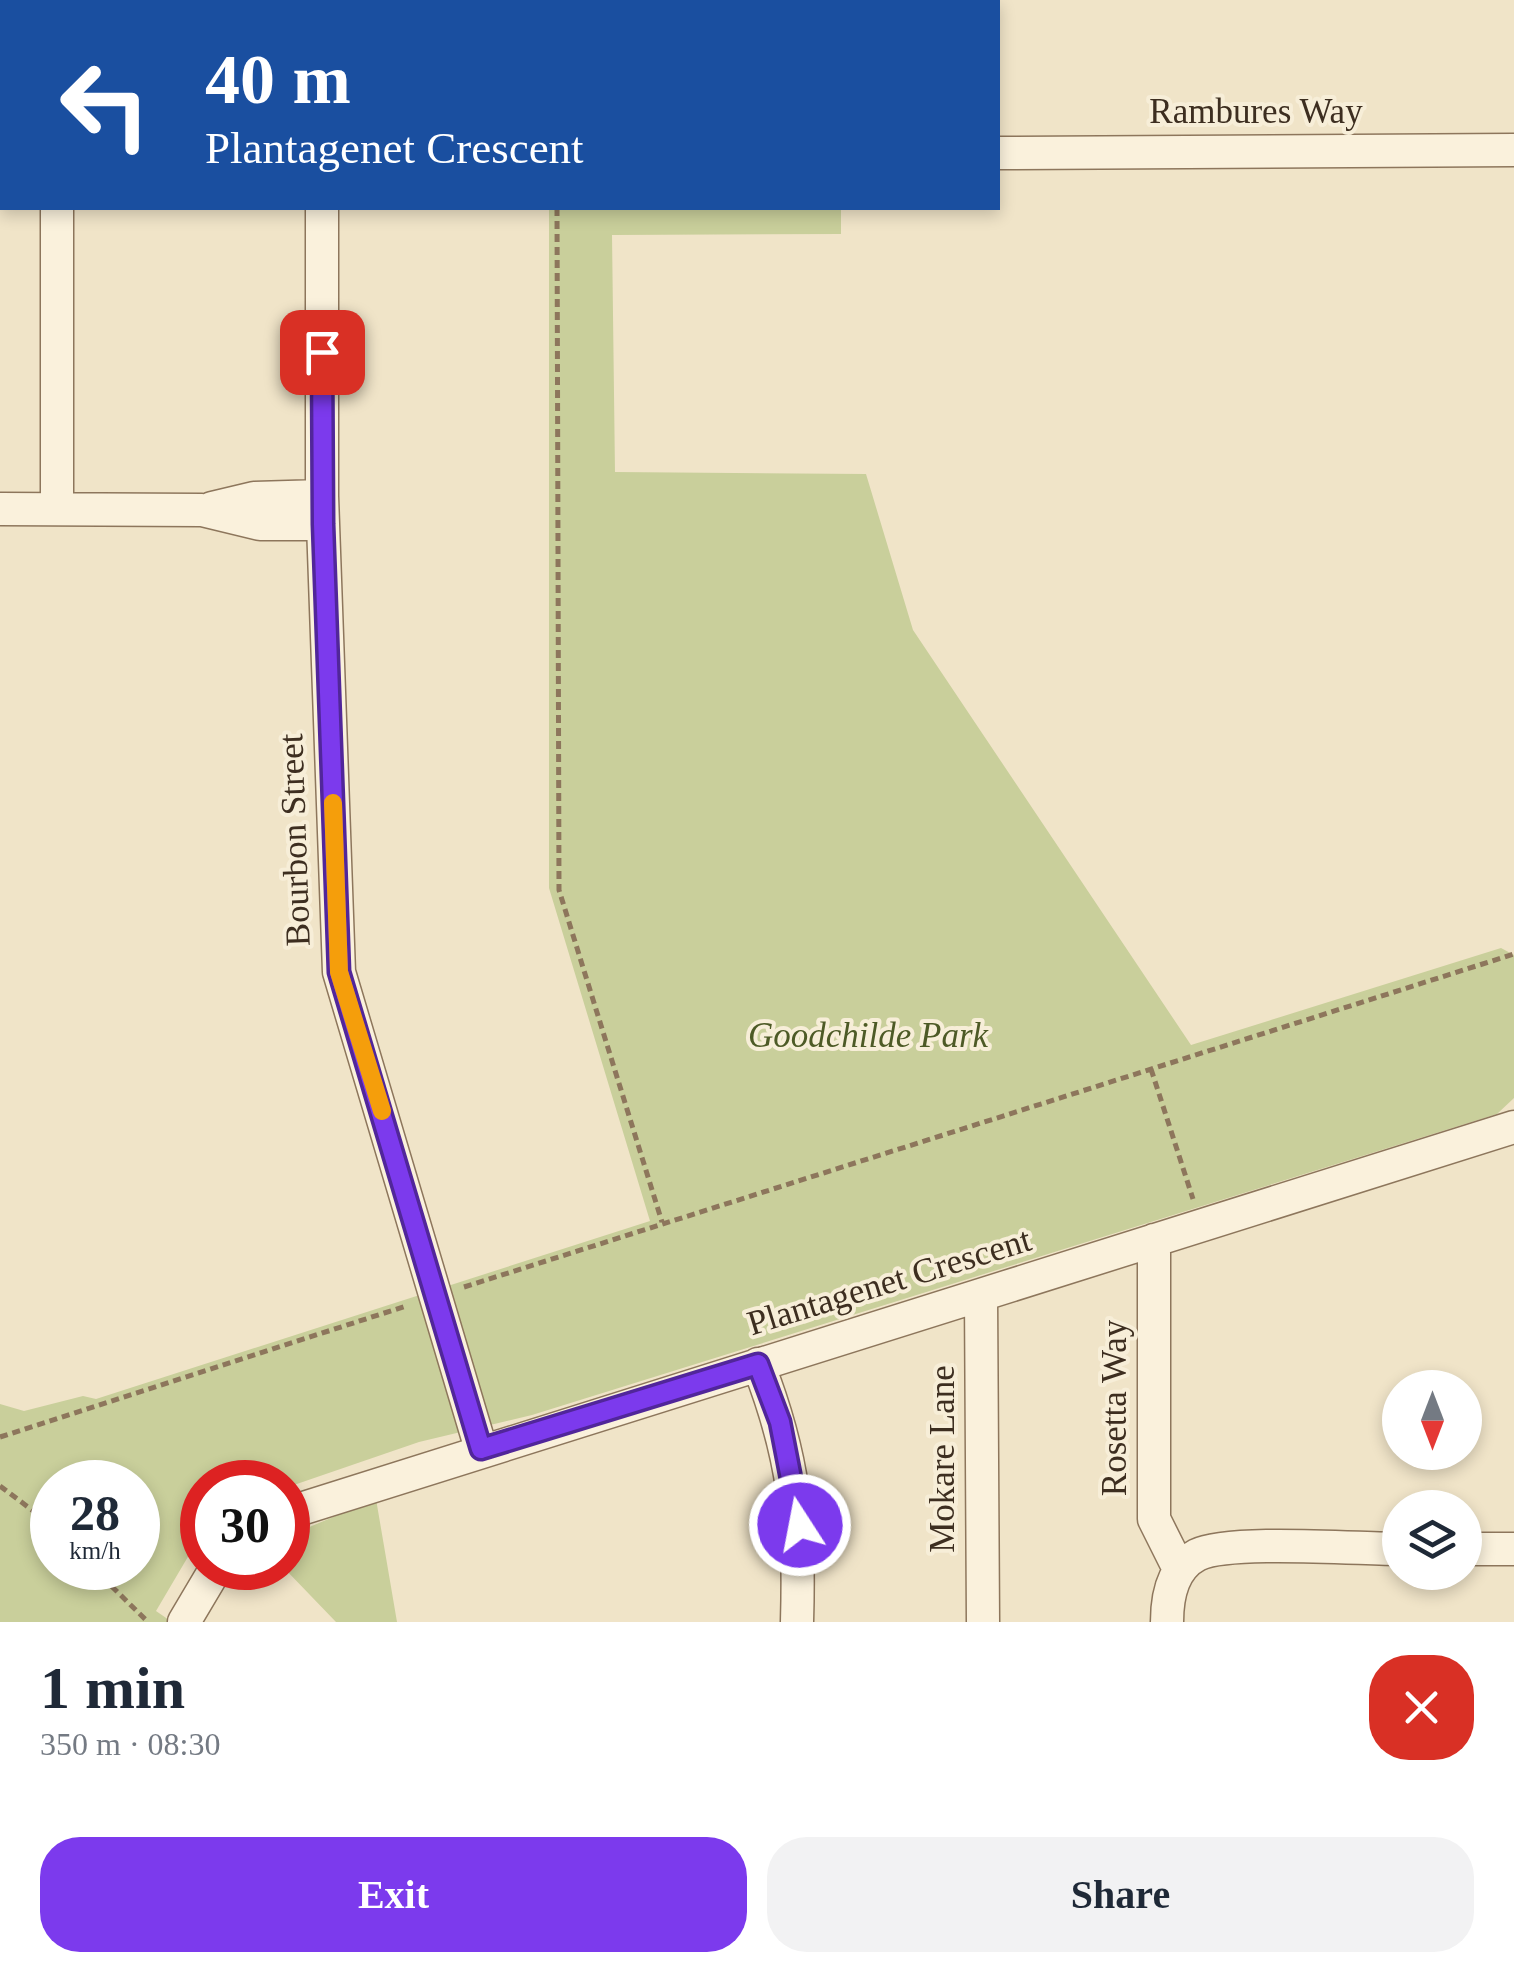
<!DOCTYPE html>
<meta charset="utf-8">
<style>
body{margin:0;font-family:Georgia,serif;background:#f2f2f3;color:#1f2937;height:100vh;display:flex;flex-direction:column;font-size:38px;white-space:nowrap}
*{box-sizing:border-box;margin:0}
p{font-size:32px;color:#747a83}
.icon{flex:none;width:55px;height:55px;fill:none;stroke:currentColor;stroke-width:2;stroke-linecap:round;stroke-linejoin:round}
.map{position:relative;height:1622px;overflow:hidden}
.drawer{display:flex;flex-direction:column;background:#fff;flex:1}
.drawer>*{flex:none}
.top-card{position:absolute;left:0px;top:0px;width:1000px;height:210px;box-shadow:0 5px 15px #0003;background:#1a4fa0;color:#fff;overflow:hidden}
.needle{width:65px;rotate:180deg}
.controls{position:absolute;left:1382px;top:1370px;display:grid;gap:20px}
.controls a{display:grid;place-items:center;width:100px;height:100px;border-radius:50%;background:#fff;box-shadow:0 5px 15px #0003;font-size:50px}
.speed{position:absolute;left:30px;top:1460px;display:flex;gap:20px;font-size:50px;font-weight:700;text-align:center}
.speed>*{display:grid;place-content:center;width:130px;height:130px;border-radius:50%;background:#fff;box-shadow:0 5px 15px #0003;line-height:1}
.speed small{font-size:25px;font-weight:400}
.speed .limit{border:15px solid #d22;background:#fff;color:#111}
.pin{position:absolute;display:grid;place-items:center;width:85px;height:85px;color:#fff;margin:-42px;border-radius:20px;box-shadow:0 5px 15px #0006}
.me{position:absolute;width:110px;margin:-55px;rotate:349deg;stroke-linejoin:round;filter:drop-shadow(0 0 8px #0008)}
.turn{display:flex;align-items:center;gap:35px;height:210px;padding:0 40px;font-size:45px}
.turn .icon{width:130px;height:130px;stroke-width:2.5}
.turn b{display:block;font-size:70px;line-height:85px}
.round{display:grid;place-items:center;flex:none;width:105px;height:105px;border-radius:40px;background:#f2f2f3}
.overview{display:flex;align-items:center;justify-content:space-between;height:170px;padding:0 40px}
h1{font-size:60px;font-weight:700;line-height:75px}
.button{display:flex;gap:20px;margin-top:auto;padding:20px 40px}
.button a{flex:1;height:115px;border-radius:40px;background:#7c3aed;color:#fff;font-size:40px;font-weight:700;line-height:115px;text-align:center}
.button a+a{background:#f2f2f3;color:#1f2937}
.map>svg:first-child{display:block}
.green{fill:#c9cf9b;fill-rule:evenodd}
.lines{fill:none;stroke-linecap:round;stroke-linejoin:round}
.minor-casing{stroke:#8d765c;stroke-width:35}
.path{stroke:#8d765c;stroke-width:5;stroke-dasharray:8 5;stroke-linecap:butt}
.minor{stroke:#faf1dc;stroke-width:32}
.route-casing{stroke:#51269a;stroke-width:25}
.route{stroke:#7c3aed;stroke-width:18}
.slow{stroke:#f59e0b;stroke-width:18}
.labels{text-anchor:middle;stroke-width:8;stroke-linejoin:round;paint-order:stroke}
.street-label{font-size:35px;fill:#3d2e20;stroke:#f7eed8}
.park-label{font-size:35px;font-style:italic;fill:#4d5a26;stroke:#f7eed8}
</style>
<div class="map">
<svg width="1514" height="1622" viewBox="0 0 1514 1622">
<rect width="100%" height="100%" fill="#f0e4c8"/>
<!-- green -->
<path class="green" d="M549,208H841V234L612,235L615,472L866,474L913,630L1191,1045L1501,948L1514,955V1098L1497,1114L532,1415L419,1442L288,1487V1482H202V1541L189,1555L156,1611L172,1622H0V1404L24,1411L83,1396L96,1399L650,1221L549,888ZM52,1482H138V1568H52Z
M376,1499L397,1622H336L284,1568H288V1536Z"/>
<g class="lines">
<defs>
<path id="minor" d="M57,0V2
M603,0L604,2
M322,2V0
M998,153L1514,150
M57,208V509
M322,208V496L339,972L481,1449
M212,508L254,498L322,496
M0,509L202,510L260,524H323
M1154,1240V1519L1179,1569
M981,1295L983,1622
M758,1364C795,1459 800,1521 797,1622
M288,1513L1514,1127
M1465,1549H1514
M184,1622L216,1568
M1167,1622C1167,1597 1172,1568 1197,1555C1229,1539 1358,1549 1400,1549"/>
</defs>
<!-- minor casing -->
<use href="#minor" class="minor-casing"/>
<!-- path -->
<path class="path" d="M534,0L537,2
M557,0V2
M557,208L559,890L662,1222
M1151,1069L1193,1199
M464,1287L1514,954
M0,1437L406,1306
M0,1486L52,1525
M93,1568L148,1622"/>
<!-- minor -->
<use href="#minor" class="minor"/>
</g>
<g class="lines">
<defs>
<path id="route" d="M322,352L323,524L339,972L481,1449L758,1364L780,1422L800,1525"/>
</defs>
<!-- route casing -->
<use href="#route" class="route-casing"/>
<!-- route -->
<use href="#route" class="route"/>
<!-- slow -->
<path class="slow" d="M333,803L339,972L382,1111"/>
</g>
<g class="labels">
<!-- street labels -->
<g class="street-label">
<text x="1256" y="123">Rambures Way</text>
<text transform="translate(294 840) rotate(-92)" y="12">Bourbon Street</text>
<text transform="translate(889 1281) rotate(-17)" y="12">Plantagenet Crescent</text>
<text transform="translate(1114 1408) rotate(-90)" y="12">Rosetta Way</text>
<text transform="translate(942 1459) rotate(-90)" y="12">Mokare Lane</text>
</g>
<!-- park labels -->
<g class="park-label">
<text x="868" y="1047">Goodchilde Park</text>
</g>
</g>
</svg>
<div class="controls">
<a><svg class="needle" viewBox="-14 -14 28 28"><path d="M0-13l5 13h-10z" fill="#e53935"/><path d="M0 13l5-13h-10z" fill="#747a83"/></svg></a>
<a><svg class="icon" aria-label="layers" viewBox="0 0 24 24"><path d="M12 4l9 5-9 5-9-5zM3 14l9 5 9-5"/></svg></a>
</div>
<div class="speed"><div>28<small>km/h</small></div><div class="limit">30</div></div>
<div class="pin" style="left:322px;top:352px;background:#d93025"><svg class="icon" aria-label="arrive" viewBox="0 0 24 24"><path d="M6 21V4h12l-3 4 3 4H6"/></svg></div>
<svg class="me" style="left:800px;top:1525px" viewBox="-20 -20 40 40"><circle r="17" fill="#7c3aed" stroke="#fff" stroke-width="3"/><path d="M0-11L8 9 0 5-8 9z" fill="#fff"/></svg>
<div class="top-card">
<div class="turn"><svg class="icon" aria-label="left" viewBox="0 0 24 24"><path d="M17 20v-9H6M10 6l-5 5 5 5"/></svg><div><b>40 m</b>Plantagenet Crescent</div></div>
</div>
</div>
<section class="drawer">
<div class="overview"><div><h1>1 min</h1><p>350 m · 08:30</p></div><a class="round" style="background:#d93025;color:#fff"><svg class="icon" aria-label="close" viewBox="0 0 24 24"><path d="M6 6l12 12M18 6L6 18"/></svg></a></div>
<div class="button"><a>Exit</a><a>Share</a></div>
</section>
